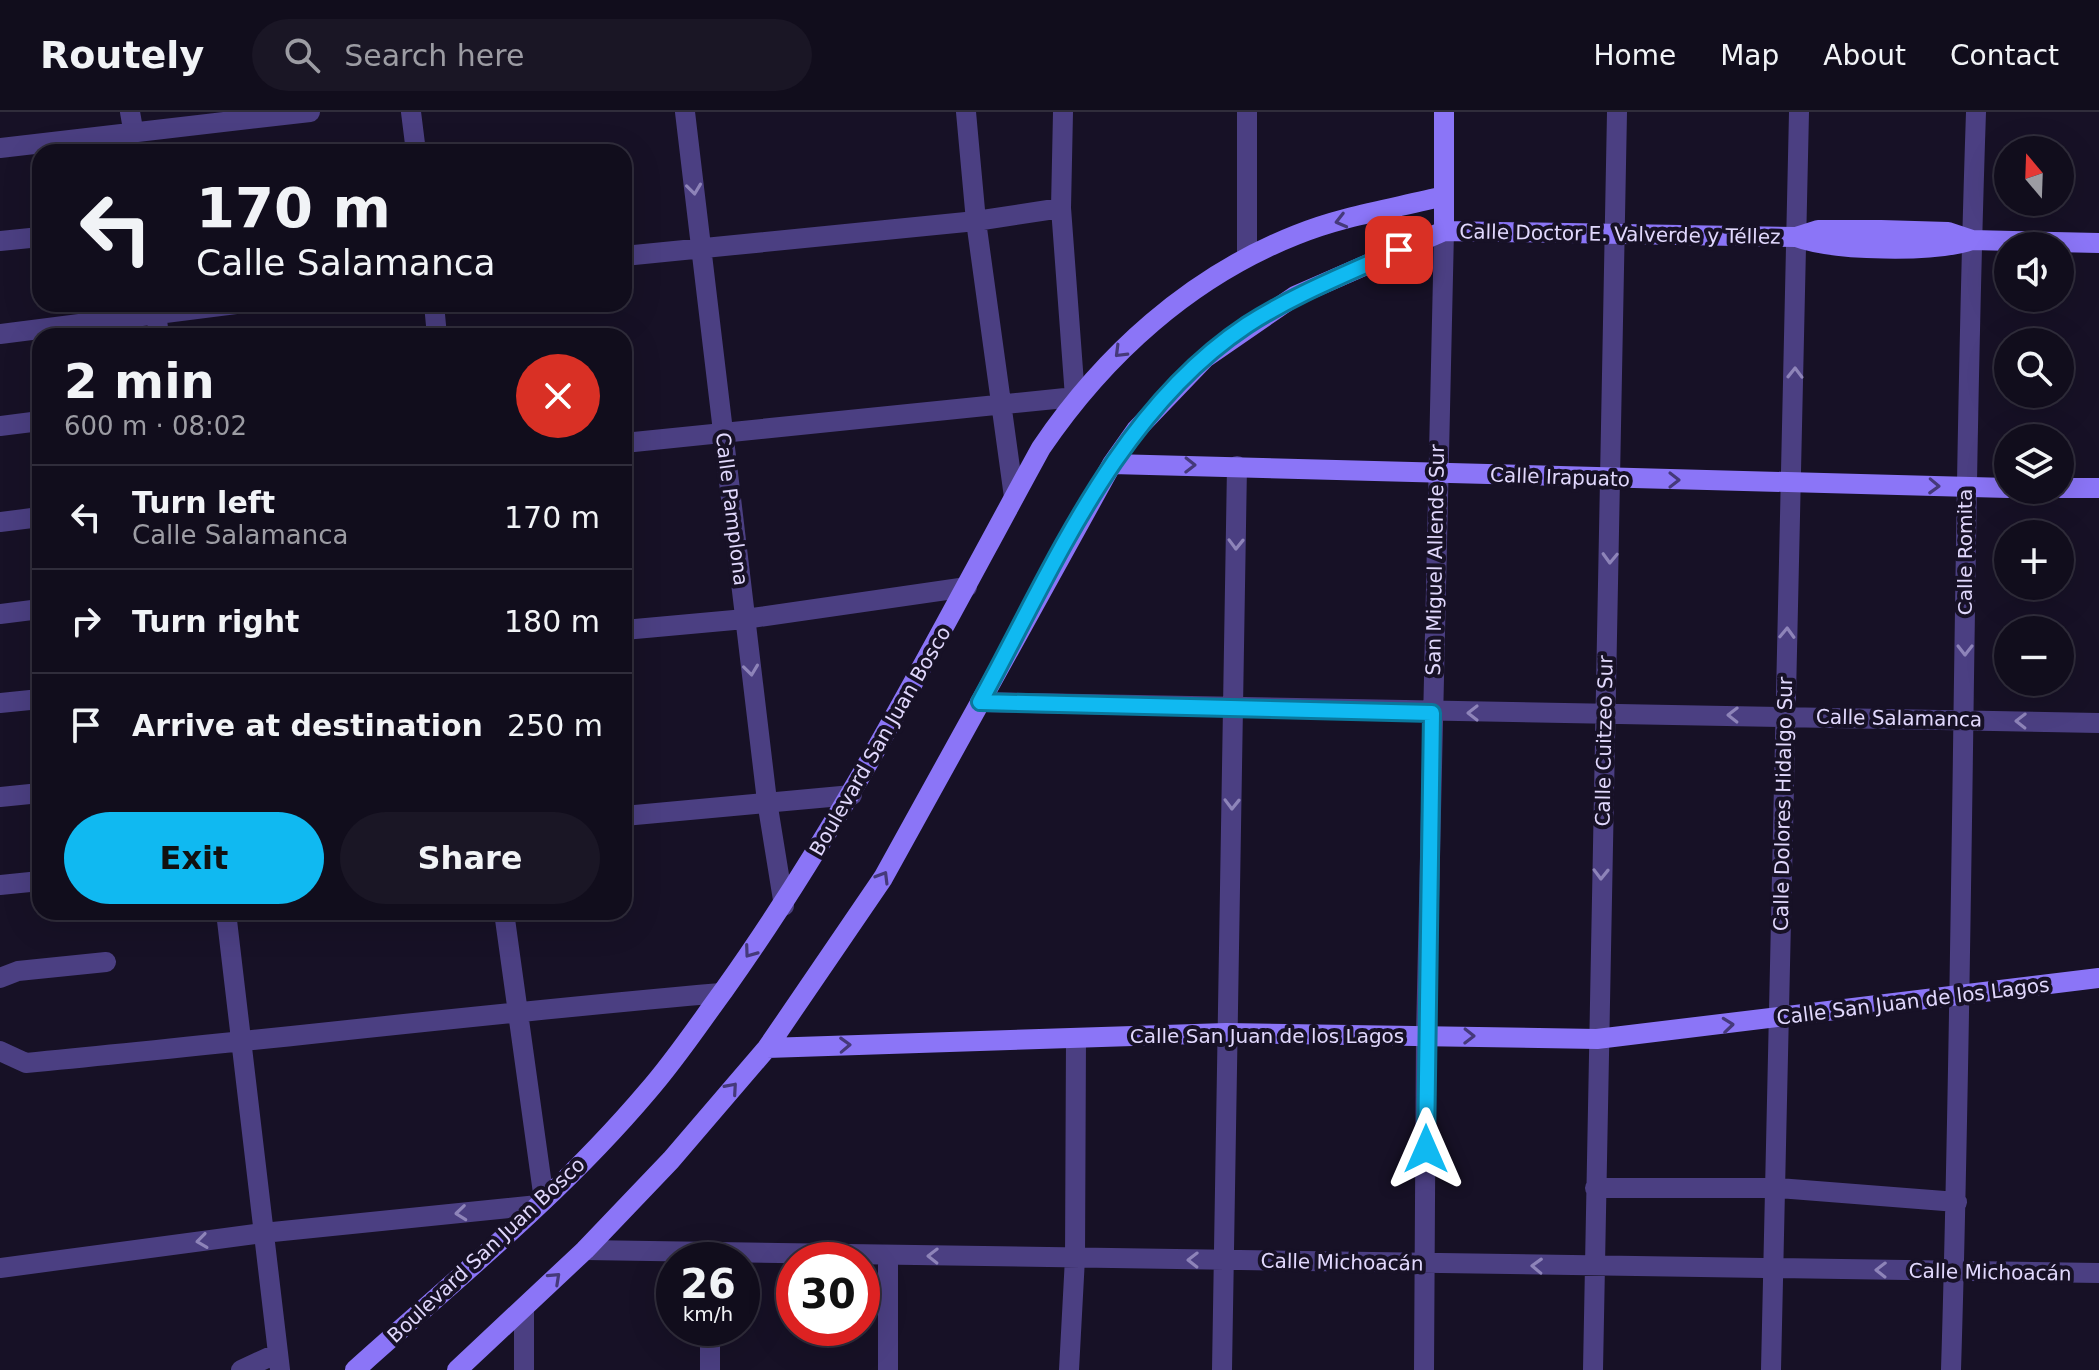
<!DOCTYPE html>
<meta charset="utf-8">
<style>
body{margin:0;font-family:"DejaVu Sans",sans-serif;background:#1a1625;color:#f1f3f6;height:100vh;display:flex;flex-direction:column;font-size:30px;white-space:nowrap}
*{box-sizing:border-box;margin:0}
p{font-size:26px;color:#9c9ca3}
.icon{flex:none;width:44px;height:44px;fill:none;stroke:currentColor;stroke-width:2;stroke-linecap:round;stroke-linejoin:round}
.map{position:relative;flex:1;overflow:hidden}
.panel{position:absolute;left:32px;top:216px;width:600px;height:592px;display:flex;flex-direction:column;background:#110d1c;border-radius:24px;box-shadow:0 8px 32px #0002,0 0 0 2px #302d3b}
.panel>*{flex:none}
.hud{position:absolute;left:32px;top:32px;width:600px;height:168px;border-radius:24px;box-shadow:0 8px 32px #0002,0 0 0 2px #302d3b;background:#110d1c;color:#f1f3f6;overflow:hidden}
.needle{width:52px;rotate:341deg}
.fabs{position:absolute;left:1994px;top:24px;display:grid;gap:16px}
.fabs a{display:grid;place-items:center;width:80px;height:80px;border-radius:50%;background:#110d1c;box-shadow:0 8px 32px #0002,0 0 0 2px #302d3b;font-size:40px}
.speed{position:absolute;left:656px;top:1130px;display:flex;gap:16px;font-size:40px;font-weight:700;text-align:center}
.speed>*{display:grid;place-content:center;width:104px;height:104px;border-radius:50%;background:#110d1c;box-shadow:0 8px 32px #0002,0 0 0 2px #302d3b;line-height:1}
.speed small{font-size:20px;font-weight:400}
.speed .limit{border:12px solid #d22;background:#fff;color:#111}
.pin{position:absolute;display:grid;place-items:center;width:68px;height:68px;color:#fff;margin:-34px;border-radius:16px;box-shadow:0 4px 12px #0006}
.me{position:absolute;width:88px;margin:-44px;rotate:0deg;stroke-linejoin:round;filter:drop-shadow(0 0 6px #0008)}
.turn{display:flex;align-items:center;gap:28px;height:168px;padding:0 32px;font-size:36px}
.turn .icon{width:104px;height:104px;stroke-width:2.5}
.turn b{display:block;font-size:56px;line-height:68px}
.round{display:grid;place-items:center;flex:none;width:84px;height:84px;border-radius:42px;background:#1a1625}
.summary{display:flex;align-items:center;justify-content:space-between;height:136px;padding:0 32px}
h1{font-size:48px;font-weight:800;line-height:60px}
.cta{display:flex;gap:16px;margin-top:auto;padding:16px 32px}
.cta a{flex:1;height:92px;border-radius:48px;background:#10b9f1;color:#111;font-size:32px;font-weight:800;line-height:92px;text-align:center}
.cta a+a{background:#1a1625;color:#f1f3f6}
ul{padding:0;list-style:none}
li{display:flex;align-items:center;gap:24px;height:104px;padding:0 32px;border-top:2px solid #302d3b}
li div{flex:1}
li b{display:block;font-size:30px}
li em{font-style:normal}
header{display:flex;align-items:center;gap:48px;box-sizing:border-box;height:112px;padding:0 40px;background:#110d1c;border-bottom:2px solid #302d3b}
header strong{font-size:38px}
nav{display:flex;gap:44px;margin-inline-start:auto;font-size:28px}
.search{width:560px;height:72px;background:#1a1625;display:flex;align-items:center;gap:20px;box-sizing:border-box;padding:0 28px;border-radius:44px;color:#9c9ca3;font-size:30px}
.map>svg:first-child{display:block}
.lines{fill:none;stroke-linecap:round;stroke-linejoin:round}
.street{stroke:#4b3f82;stroke-width:20}
.secondary{stroke:#8b75f7;stroke-width:20}
.oneway{stroke:#8e84b9}
.oneway2{stroke:#45397a}
.route-casing{stroke:#0a789d;stroke-width:20}
.route{stroke:#10b9f1;stroke-width:14}
.labels{text-anchor:middle;stroke-width:8;stroke-linejoin:round;paint-order:stroke}
.street-label{font-size:20px;fill:#e1d8fd;stroke:#171126}
</style>
<header>
<strong>Routely</strong>
<div class="search"><svg class="icon" aria-label="search" viewBox="0 0 24 24"><circle cx="10" cy="10" r="6"/><path d="M15 15l6 6"/></svg>Search here</div>
<nav><a>Home</a><a>Map</a><a>About</a><a>Contact</a></nav>
</header>
<div class="map">
<svg width="2099" height="1258" viewBox="0 0 2099 1258">
<rect width="100%" height="100%" fill="#171126"/>
<g class="lines">
<!-- street -->
<path class="street" d="M130,0L137,40
M411,0L416,40
M685,0L767,689L784,794
M966,0L976,109L1014,385
M0,36L310,0
M0,129L40,125
M624,144L976,109L1061,96
M1247,145V0
M155,192L159,224
M434,192L437,224
M0,222L236,192
M0,314L40,309
M624,331L1075,285L1061,96L1063,0
M0,410L40,405
M0,502L40,497
M624,518L745,507L967,475
M980,590L2099,611
M0,591L40,587
M0,685L40,681
M624,704L852,683
M0,773L40,769
M226,800L280,1258
M504,800L544,1088
M0,866L18,859L106,850
M0,939L26,951C258,929 489,901 721,881
M1595,1076H1778L1957,1090
M585,1138L2099,1161
M0,1156L263,1121L538,1093
M241,1258L278,1241
M524,1258V1196
M710,1258V1216
M888,1258V1144
M1069,1258L1075,1146L1076,926
M1222,1258L1237,354
M1424,1258L1426,923L1444,119
M1593,1258L1617,0
M1771,1258L1799,0
M1951,1258C1964,839 1962,419 1976,0"/>
<!-- secondary -->
<path class="secondary" d="M1444,119V0
M1796,125C1833,139 1934,141 1972,128
M1112,352L2008,376
M2060,376H2099
M767,936L1226,921L1597,927L2099,866
M355,1258C455,1168 561,1082 648,979C676,947 699,912 724,878C846,707 940,520 1041,336C1104,243 1190,165 1296,123C1342,104 1396,96 1444,84
M457,1258L585,1138L671,1048L767,936L883,766L1112,352L1136,318L1205,246L1295,184L1444,119L1796,125L1818,118H1881L1948,120L1972,128L2099,131"/>
</g>
<!-- one-way arrows -->
<defs><path id="oneway-chevron" d="M-2-3.5L2.5 0L-2 3.5" fill="none" stroke-width="1.6" stroke-linecap="round" stroke-linejoin="round" transform="scale(2)"/></defs>
<g class="oneway">
<use href="#oneway-chevron" transform="translate(694 77) rotate(83)"/>
<use href="#oneway-chevron" transform="translate(1795 261) rotate(-89)"/>
<use href="#oneway-chevron" transform="translate(1236 432) rotate(91)"/>
<use href="#oneway-chevron" transform="translate(1610 446) rotate(92)"/>
<use href="#oneway-chevron" transform="translate(1787 521) rotate(-88)"/>
<use href="#oneway-chevron" transform="translate(1965 538) rotate(90)"/>
<use href="#oneway-chevron" transform="translate(751 558) rotate(83)"/>
<use href="#oneway-chevron" transform="translate(1473 601) rotate(180)"/>
<use href="#oneway-chevron" transform="translate(1733 603) rotate(-179)"/>
<use href="#oneway-chevron" transform="translate(2021 609) rotate(-179)"/>
<use href="#oneway-chevron" transform="translate(1232 692) rotate(91)"/>
<use href="#oneway-chevron" transform="translate(1601 762) rotate(91)"/>
<use href="#oneway-chevron" transform="translate(461 1101) rotate(174)"/>
<use href="#oneway-chevron" transform="translate(202 1129) rotate(172)"/>
<use href="#oneway-chevron" transform="translate(933 1144) rotate(-179)"/>
<use href="#oneway-chevron" transform="translate(1193 1148) rotate(-179)"/>
<use href="#oneway-chevron" transform="translate(1537 1154) rotate(-178)"/>
<use href="#oneway-chevron" transform="translate(1881 1158) rotate(-179)"/>
</g>
<g class="oneway2">
<use href="#oneway-chevron" transform="translate(1341 109) rotate(166)"/>
<use href="#oneway-chevron" transform="translate(1120 240) rotate(135)"/>
<use href="#oneway-chevron" transform="translate(1190 353) rotate(1)"/>
<use href="#oneway-chevron" transform="translate(1674 368)"/>
<use href="#oneway-chevron" transform="translate(1934 374) rotate(2)"/>
<use href="#oneway-chevron" transform="translate(883 765) rotate(-59)"/>
<use href="#oneway-chevron" transform="translate(750 840) rotate(126)"/>
<use href="#oneway-chevron" transform="translate(1728 913) rotate(-6)"/>
<use href="#oneway-chevron" transform="translate(1469 924) rotate(1)"/>
<use href="#oneway-chevron" transform="translate(845 933) rotate(-2)"/>
<use href="#oneway-chevron" transform="translate(732 976) rotate(-49)"/>
<use href="#oneway-chevron" transform="translate(555 1166) rotate(-43)"/>
</g>
<g class="lines">
<defs>
<path id="route" d="M1399,138C1347,162 1295,182 1247,213C1116,300 1053,457 980,590L1432,601L1426,1037"/>
</defs>
<!-- route casing -->
<use href="#route" class="route-casing"/>
<!-- route -->
<use href="#route" class="route"/>
</g>
<g class="labels">
<!-- street labels -->
<g class="street-label">
<text transform="translate(1620 122) rotate(1)" y="7">Calle Doctor E. Valverde y Téllez</text>
<text transform="translate(1560 365) rotate(2)" y="7">Calle Irapuato</text>
<text transform="translate(732 397) rotate(83)" y="7">Calle Pamplona</text>
<text transform="translate(1965 440) rotate(-90)" y="7">Calle Romita</text>
<text transform="translate(1435 448) rotate(-89)" y="7">San Miguel Allende Sur</text>
<text transform="translate(1899 606) rotate(1)" y="7">Calle Salamanca</text>
<text transform="translate(880 629) rotate(-60)" y="7">Boulevard San Juan Bosco</text>
<text transform="translate(1604 629) rotate(-89)" y="7">Calle Cuitzeo Sur</text>
<text transform="translate(1783 692) rotate(-89)" y="7">Calle Dolores Hidalgo Sur</text>
<text transform="translate(1913 889) rotate(-7)" y="7">Calle San Juan de los Lagos</text>
<text x="1267" y="931">Calle San Juan de los Lagos</text>
<text transform="translate(486 1138) rotate(-43)" y="7">Boulevard San Juan Bosco</text>
<text transform="translate(1342 1150) rotate(1)" y="7">Calle Michoacán</text>
<text transform="translate(1990 1160) rotate(1)" y="7">Calle Michoacán</text>
</g>
</g>
</svg>
<div class="fabs">
<a><svg class="needle" viewBox="-14 -14 28 28"><path d="M0-13l5 13h-10z" fill="#e53935"/><path d="M0 13l5-13h-10z" fill="#9c9ca3"/></svg></a>
<a><svg class="icon" aria-label="sound" viewBox="0 0 24 24"><path d="M4 9h4l5-4v14l-5-4H4zM17 9q2 3 0 6"/></svg></a>
<a><svg class="icon" aria-label="search" viewBox="0 0 24 24"><circle cx="10" cy="10" r="6"/><path d="M15 15l6 6"/></svg></a>
<a><svg class="icon" aria-label="layers" viewBox="0 0 24 24"><path d="M12 4l9 5-9 5-9-5zM3 14l9 5 9-5"/></svg></a>
<a>+</a>
<a>−</a>
</div>
<div class="speed"><div>26<small>km/h</small></div><div class="limit">30</div></div>
<div class="pin" style="left:1399px;top:138px;background:#d93025"><svg class="icon" aria-label="arrive" viewBox="0 0 24 24"><path d="M6 21V4h12l-3 4 3 4H6"/></svg></div>
<svg class="me" style="left:1426px;top:1037px" viewBox="-20 -20 40 40"><path d="M0-17L14 15 0 8-14 15z" fill="#10b9f1" stroke="#fff" stroke-width="4"/></svg>
<div class="hud">
<div class="turn"><svg class="icon" aria-label="left" viewBox="0 0 24 24"><path d="M17 20v-9H6M10 6l-5 5 5 5"/></svg><div><b>170 m</b>Calle Salamanca</div></div>
</div>
<section class="panel">
<div class="summary"><div><h1>2 min</h1><p>600 m · 08:02</p></div><a class="round" style="background:#d93025;color:#fff"><svg class="icon" aria-label="close" viewBox="0 0 24 24"><path d="M6 6l12 12M18 6L6 18"/></svg></a></div>
<ul>
<li><svg class="icon" aria-label="left" viewBox="0 0 24 24"><path d="M17 20v-9H6M10 6l-5 5 5 5"/></svg><div><b>Turn left</b><p>Calle Salamanca</p></div><em>170 m</em></li>
<li><svg class="icon" aria-label="right" viewBox="0 0 24 24"><path d="M7 20v-9h11M14 6l5 5-5 5"/></svg><div><b>Turn right</b></div><em>180 m</em></li>
<li><svg class="icon" aria-label="arrive" viewBox="0 0 24 24"><path d="M6 21V4h12l-3 4 3 4H6"/></svg><div><b>Arrive at destination</b></div><em>250 m</em></li>
</ul>
<div class="cta"><a>Exit</a><a>Share</a></div>
</section>
</div>
